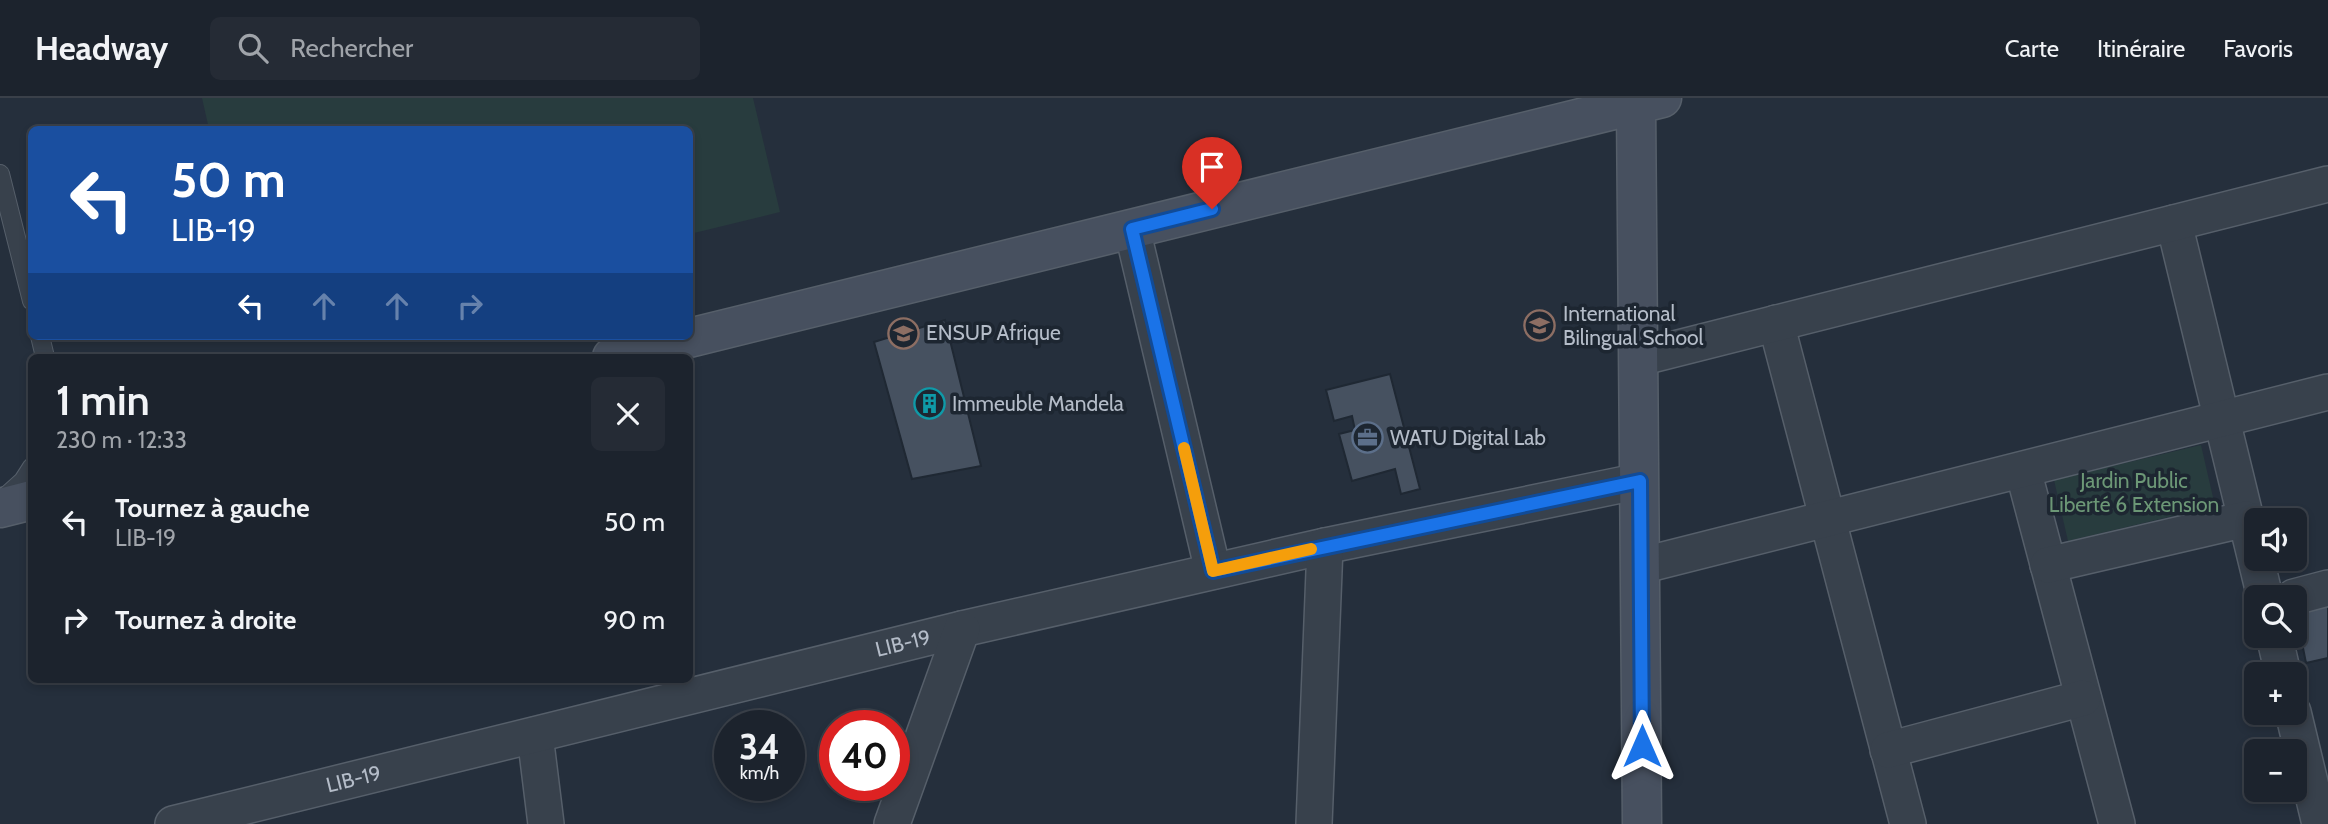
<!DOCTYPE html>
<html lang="fr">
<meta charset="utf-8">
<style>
body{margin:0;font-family:Cabin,sans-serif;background:#252b35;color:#f1f3f6;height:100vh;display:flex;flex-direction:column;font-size:26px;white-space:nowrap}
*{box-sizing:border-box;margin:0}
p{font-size:23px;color:#a0a4aa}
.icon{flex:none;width:38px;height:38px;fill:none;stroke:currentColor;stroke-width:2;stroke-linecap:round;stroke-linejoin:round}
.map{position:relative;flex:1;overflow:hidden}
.drawer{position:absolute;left:28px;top:256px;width:665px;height:329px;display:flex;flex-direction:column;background:#1c232d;border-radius:10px;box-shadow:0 4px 10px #0003,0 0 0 2px #3a4049}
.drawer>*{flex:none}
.guide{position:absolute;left:28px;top:28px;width:665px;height:214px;border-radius:10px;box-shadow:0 4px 10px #0003,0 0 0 2px #3a4049;background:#1a4fa0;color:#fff;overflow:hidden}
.buttons{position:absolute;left:2244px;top:410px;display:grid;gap:14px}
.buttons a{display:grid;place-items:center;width:63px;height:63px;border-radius:10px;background:#1c232d;box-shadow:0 4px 10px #0003,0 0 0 2px #3a4049;font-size:35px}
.speed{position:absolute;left:714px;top:612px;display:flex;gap:14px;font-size:35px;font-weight:700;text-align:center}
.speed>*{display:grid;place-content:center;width:91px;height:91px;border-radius:50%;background:#1c232d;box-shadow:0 4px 10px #0003,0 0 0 2px #3a4049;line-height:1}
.speed small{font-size:18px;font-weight:400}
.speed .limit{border:10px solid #d22;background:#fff;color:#111}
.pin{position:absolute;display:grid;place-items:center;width:60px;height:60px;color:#fff;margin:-72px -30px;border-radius:50% 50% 50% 0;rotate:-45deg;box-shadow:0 0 7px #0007}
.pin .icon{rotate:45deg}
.me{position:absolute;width:77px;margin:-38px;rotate:0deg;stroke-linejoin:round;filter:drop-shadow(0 0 5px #0008)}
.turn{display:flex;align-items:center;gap:24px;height:147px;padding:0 28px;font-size:32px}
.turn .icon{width:91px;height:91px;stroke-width:2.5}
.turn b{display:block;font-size:49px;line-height:60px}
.lanes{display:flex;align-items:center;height:66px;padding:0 28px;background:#0003;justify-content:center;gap:35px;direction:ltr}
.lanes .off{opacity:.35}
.round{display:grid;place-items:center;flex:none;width:74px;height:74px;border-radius:10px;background:#252b35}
.head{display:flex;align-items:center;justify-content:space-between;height:119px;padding:0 28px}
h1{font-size:42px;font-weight:600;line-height:52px}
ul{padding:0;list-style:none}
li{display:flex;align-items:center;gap:21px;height:98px;padding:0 28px}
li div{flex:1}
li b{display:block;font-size:26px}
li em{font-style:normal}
header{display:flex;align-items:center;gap:42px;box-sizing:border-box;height:98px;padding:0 35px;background:#1c232d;border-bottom:2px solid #3a4049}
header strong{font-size:33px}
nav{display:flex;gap:38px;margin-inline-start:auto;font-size:24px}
.search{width:490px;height:63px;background:#252b35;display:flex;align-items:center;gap:18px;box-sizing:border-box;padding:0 24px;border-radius:10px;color:#a0a4aa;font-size:26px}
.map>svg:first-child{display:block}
.green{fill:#283c3e}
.building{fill:#465160;stroke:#1f2833;stroke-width:2}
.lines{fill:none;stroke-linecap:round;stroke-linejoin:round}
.lane-casing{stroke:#565f6a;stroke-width:20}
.street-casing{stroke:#565f6a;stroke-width:38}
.secondary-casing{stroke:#565f6a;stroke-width:41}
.lane{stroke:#38414c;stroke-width:18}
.street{stroke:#38414c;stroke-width:35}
.secondary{stroke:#47505f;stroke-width:38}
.route-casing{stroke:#114b97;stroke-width:18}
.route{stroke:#1a73e8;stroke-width:12}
.slow{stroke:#f59e0b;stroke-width:12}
.labels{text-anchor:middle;stroke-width:7;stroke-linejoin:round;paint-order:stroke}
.poi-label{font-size:21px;fill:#b4bcc8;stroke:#1d2631;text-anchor:start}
.park-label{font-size:21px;fill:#6c9776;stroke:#1d2631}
.street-label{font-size:21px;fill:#b4bcc8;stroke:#1d2631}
</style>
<header>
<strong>Headway</strong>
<div class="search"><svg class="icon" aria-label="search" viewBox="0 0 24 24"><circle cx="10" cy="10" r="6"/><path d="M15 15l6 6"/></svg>Rechercher</div>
<nav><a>Carte</a><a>Itinéraire</a><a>Favoris</a></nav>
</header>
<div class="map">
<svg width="2328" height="726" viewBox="0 0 2328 726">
<rect width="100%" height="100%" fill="#252f3c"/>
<!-- green -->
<path class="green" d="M202,0H753L780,114L690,136V32L209,31Z
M2201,347L2215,408L2068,443L2054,382Z"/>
<!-- building -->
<path class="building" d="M945,222L981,368L912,381L874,244Z
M1390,276L1420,391L1401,396L1395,371L1352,383L1339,336L1355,332L1352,318L1334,323L1326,292Z
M2328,508V560L2306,565L2296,515Z"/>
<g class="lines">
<defs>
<path id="lane" d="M0,76L32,203
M40,238L45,259
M4,400L23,383L32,369"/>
<g id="street">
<path d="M2174,125L2265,499"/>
<path d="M1132,131L1213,473"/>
<path d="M1776,225L1908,726"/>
<path d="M1639,260L2328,86"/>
<path d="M2023,372L2117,726"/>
<path d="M2048,467L2246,421"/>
<path d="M1640,468L2328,294"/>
<path d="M2294,499L2328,490"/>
<path d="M2274,537L2283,576"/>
<path d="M2293,614L2320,726"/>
<path d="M535,637L546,726"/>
<path d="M1888,652L2083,600"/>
<path id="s1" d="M173,726L962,531L1325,448L1640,383"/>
<path d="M892,726L962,531"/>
<path d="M1314,726L1325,448"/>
</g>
<path id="secondary" d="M1636,6L1642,726
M612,259L1662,0
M0,410L32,402"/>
</defs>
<!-- lane casing -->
<use href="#lane" class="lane-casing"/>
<!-- street casing -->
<use href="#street" class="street-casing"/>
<!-- secondary casing -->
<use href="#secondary" class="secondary-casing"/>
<!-- lane -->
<use href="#lane" class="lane"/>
<!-- street -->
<use href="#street" class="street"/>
<!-- secondary -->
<use href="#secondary" class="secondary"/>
</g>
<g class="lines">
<defs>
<path id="route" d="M1212,111L1132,131L1213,473L1640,383L1642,648"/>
</defs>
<!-- route casing -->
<use href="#route" class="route-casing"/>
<!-- route -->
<use href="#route" class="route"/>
<!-- slow -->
<path class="slow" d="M1184,350L1213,473L1311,451"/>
</g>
<!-- icons -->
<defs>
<symbol id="school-ring" viewBox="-11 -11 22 22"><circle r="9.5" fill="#1d2631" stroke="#8d6e63" stroke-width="1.5"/><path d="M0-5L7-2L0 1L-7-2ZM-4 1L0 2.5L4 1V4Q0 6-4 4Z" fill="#8d6e63"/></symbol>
<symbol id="university-ring" viewBox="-11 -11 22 22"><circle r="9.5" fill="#1d2631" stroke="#8d6e63" stroke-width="1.5"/><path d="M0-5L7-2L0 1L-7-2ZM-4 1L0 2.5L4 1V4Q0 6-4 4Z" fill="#8d6e63"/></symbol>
<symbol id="building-ring" viewBox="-11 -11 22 22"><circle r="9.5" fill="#1d2631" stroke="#0f9aa8" stroke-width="1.5"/><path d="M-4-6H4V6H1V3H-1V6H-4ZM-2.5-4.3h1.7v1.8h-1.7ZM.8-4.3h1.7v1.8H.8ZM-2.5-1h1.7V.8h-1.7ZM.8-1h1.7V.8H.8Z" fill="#0f9aa8"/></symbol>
<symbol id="office-ring" viewBox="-11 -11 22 22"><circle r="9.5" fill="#1d2631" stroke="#5c6f8a" stroke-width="1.5"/><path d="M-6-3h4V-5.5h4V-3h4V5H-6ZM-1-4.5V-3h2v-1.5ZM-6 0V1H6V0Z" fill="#5c6f8a"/></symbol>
</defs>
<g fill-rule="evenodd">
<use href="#school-ring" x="1522" y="210" width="35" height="35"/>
<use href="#university-ring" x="886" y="218" width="35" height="35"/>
<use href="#building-ring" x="912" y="288" width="35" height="35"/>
<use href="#office-ring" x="1350" y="322" width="35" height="35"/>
</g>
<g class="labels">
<!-- poi labels -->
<g class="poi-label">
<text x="1563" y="223">International<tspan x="1563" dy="24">Bilingual School</tspan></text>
<text x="926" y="242">ENSUP Afrique</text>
<text x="952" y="313">Immeuble Mandela</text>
<text x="1390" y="347">WATU Digital Lab</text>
</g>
<!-- park labels -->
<g class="park-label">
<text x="2134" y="390">Jardin Public<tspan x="2134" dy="24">Liberté 6 Extension</tspan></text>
</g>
<!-- street labels -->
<g class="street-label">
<text dy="7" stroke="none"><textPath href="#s1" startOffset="752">LIB-19</textPath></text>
<text dy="7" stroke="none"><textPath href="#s1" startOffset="186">LIB-19</textPath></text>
</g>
</g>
</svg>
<div class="buttons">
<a><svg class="icon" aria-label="sound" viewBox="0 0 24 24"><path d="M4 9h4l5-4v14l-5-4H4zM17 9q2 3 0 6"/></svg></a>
<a><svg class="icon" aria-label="search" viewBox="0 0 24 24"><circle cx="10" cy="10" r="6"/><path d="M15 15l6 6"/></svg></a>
<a>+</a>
<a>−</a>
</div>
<div class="speed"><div>34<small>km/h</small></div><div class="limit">40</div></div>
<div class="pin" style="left:1212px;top:111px;background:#d93025"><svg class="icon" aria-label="arrive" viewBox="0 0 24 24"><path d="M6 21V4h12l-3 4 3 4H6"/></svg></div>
<svg class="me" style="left:1642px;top:648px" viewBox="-20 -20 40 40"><path d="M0-17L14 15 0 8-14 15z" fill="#1a73e8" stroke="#fff" stroke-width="4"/></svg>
<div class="guide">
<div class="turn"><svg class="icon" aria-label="left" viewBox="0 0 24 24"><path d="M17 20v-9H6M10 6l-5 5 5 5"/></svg><div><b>50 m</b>LIB-19</div></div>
<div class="lanes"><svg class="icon" aria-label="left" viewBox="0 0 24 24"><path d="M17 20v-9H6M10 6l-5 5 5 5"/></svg><svg class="icon off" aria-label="ahead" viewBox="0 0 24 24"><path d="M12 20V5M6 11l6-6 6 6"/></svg><svg class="icon off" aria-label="ahead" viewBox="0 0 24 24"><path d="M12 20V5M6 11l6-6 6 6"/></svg><svg class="icon off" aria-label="right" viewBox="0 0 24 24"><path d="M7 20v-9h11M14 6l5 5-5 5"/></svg></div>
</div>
<section class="drawer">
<div class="head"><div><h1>1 min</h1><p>230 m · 12:33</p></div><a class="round"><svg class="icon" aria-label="close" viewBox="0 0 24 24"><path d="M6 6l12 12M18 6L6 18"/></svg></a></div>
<ul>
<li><svg class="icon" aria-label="left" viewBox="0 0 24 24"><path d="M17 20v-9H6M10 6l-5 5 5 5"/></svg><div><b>Tournez à gauche</b><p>LIB-19</p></div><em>50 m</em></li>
<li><svg class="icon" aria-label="right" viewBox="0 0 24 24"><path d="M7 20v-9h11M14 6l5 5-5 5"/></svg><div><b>Tournez à droite</b></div><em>90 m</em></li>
</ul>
</section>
</div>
